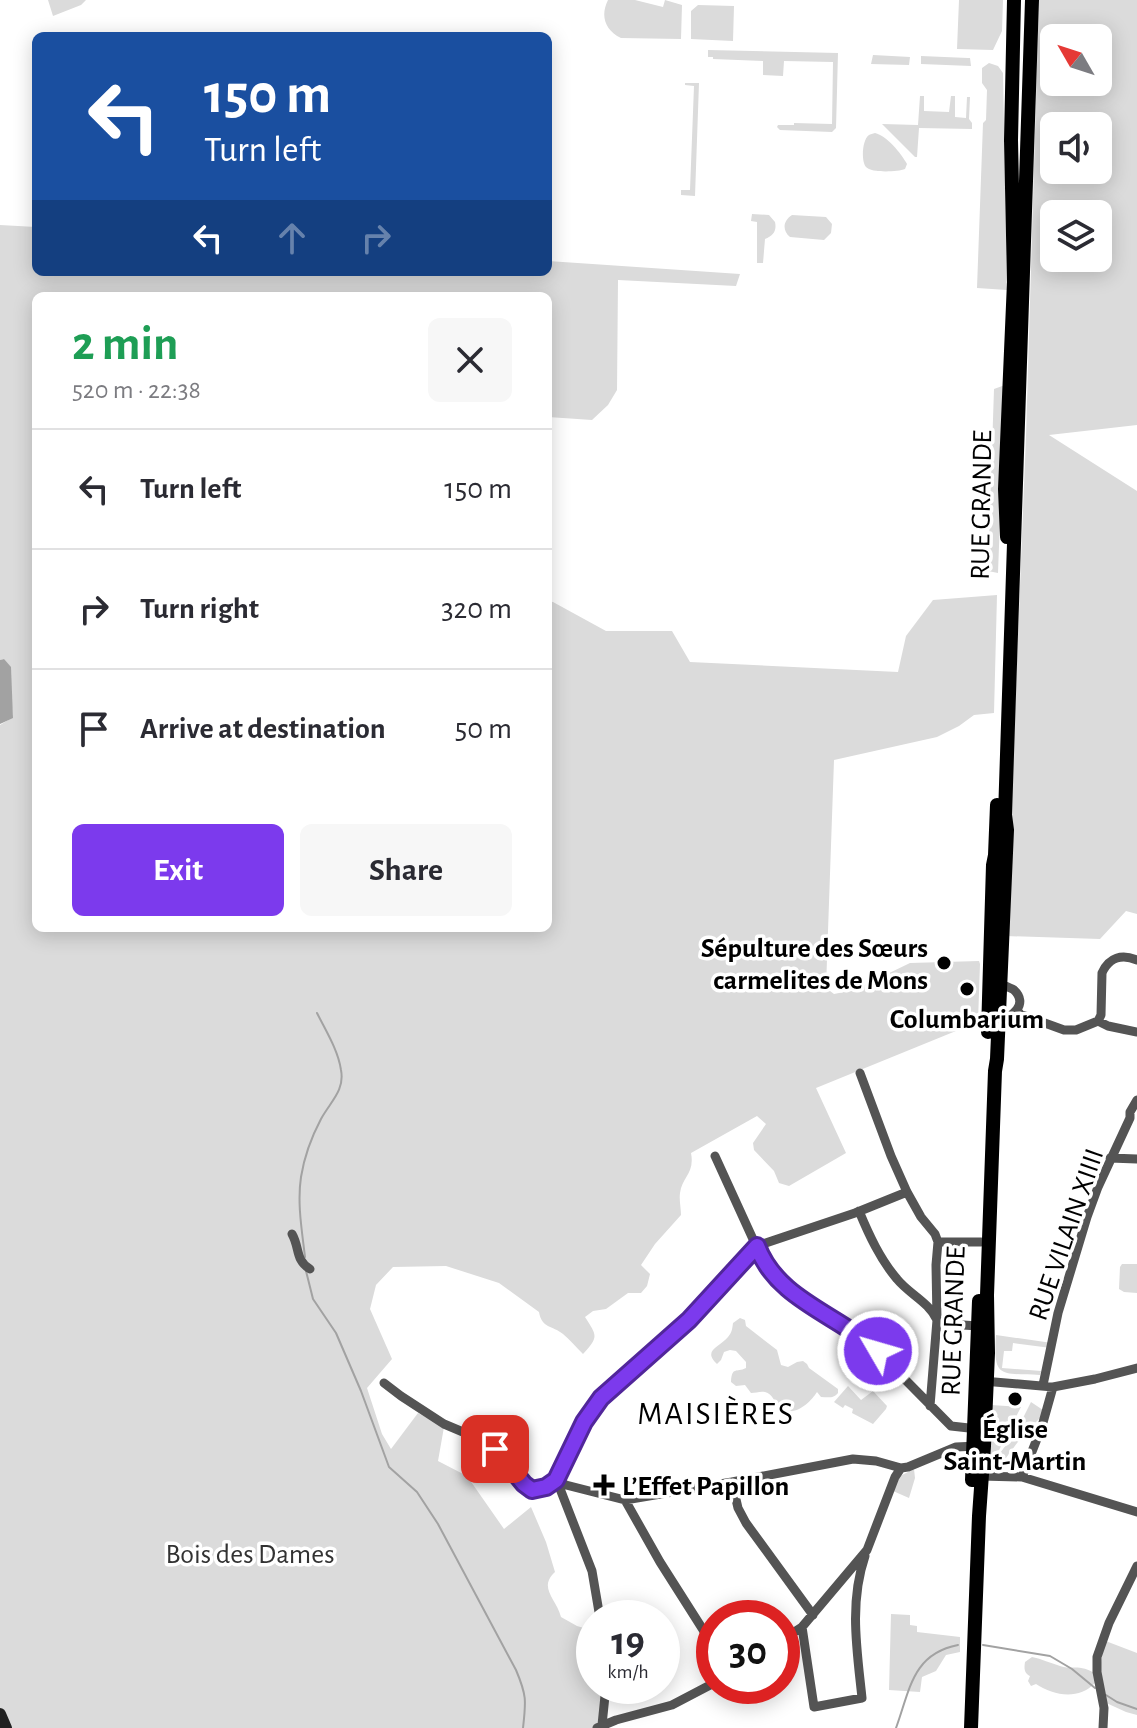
<!DOCTYPE html>
<meta charset="utf-8">
<style>
body{margin:0;font-family:"Alegreya Sans",sans-serif;background:#f7f7f7;color:#2b2b33;height:100vh;display:flex;flex-direction:column;font-size:30px;white-space:nowrap}
*{box-sizing:border-box;margin:0}
p{font-size:26px;color:#7c7c81}
.icon{flex:none;width:44px;height:44px;fill:none;stroke:currentColor;stroke-width:2;stroke-linecap:round;stroke-linejoin:round}
.map{position:relative;flex:1;overflow:hidden}
.side{position:absolute;left:32px;top:292px;width:520px;height:640px;display:flex;flex-direction:column;background:#fff;border-radius:12px;box-shadow:0 4px 20px #0003}
.side>*{flex:none}
.hud{position:absolute;left:32px;top:32px;width:520px;height:244px;border-radius:12px;box-shadow:0 4px 20px #0003;background:#1a4fa0;color:#fff;overflow:hidden}
.needle{width:52px;rotate:309deg}
.controls{position:absolute;left:1040px;top:24px;display:grid;gap:16px}
.controls a{display:grid;place-items:center;width:72px;height:72px;border-radius:12px;background:#fff;box-shadow:0 4px 20px #0003;font-size:40px}
.speed{position:absolute;left:576px;top:1600px;display:flex;gap:16px;font-size:40px;font-weight:700;text-align:center}
.speed>*{display:grid;place-content:center;width:104px;height:104px;border-radius:50%;background:#fff;box-shadow:0 4px 20px #0003;line-height:1}
.speed small{font-size:20px;font-weight:400}
.speed .limit{border:12px solid #d22;background:#fff;color:#111}
.pin{position:absolute;display:grid;place-items:center;width:68px;height:68px;color:#fff;margin:-34px;border-radius:16px;box-shadow:0 4px 12px #0006}
.me{position:absolute;width:88px;margin:-44px;rotate:308deg;stroke-linejoin:round;filter:drop-shadow(0 0 6px #0008)}
.turn{display:flex;align-items:center;gap:28px;height:168px;padding:0 40px;font-size:36px}
.turn .icon{width:104px;height:104px;stroke-width:2.5}
.turn b{display:block;font-size:56px;line-height:68px}
.lanes{display:flex;align-items:center;height:76px;padding:0 40px;background:#0003;justify-content:center;gap:40px;direction:ltr}
.lanes .off{opacity:.35}
.round{display:grid;place-items:center;flex:none;width:84px;height:84px;border-radius:12px;background:#f7f7f7}
.headline{display:flex;align-items:center;justify-content:space-between;height:136px;padding:0 40px}
h1{font-size:48px;font-weight:700;line-height:60px;color:#1e9e55}
.button{display:flex;gap:16px;margin-top:auto;padding:16px 40px}
.button a{flex:1;height:92px;border-radius:12px;background:#7c3aed;color:#fff;font-size:32px;font-weight:700;line-height:92px;text-align:center}
.button a+a{background:#f7f7f7;color:#2b2b33}
ul{padding:0;list-style:none}
li{display:flex;align-items:center;gap:24px;height:120px;padding:0 40px;border-top:2px solid #e1e1e2}
li div{flex:1}
li b{display:block;font-size:30px}
li em{font-style:normal}
.map>svg:first-child{display:block}
.green{fill:#dbdbdb;fill-rule:evenodd}
.water{fill:#a2a2a2}
.lines{fill:none;stroke-linecap:round;stroke-linejoin:round}
.stream{stroke:#a2a2a2;stroke-width:2}
.minor{stroke:#545454;stroke-width:9}
.secondary{stroke:#212121;stroke-width:12}
.primary{stroke:#000;stroke-width:14}
.route-casing{stroke:#51269a;stroke-width:20}
.route{stroke:#7c3aed;stroke-width:14}
.poi-dot{fill:#000;stroke:#fff;stroke-width:3}
.labels{text-anchor:middle;stroke-width:7;stroke-linejoin:round;paint-order:stroke}
.street-label{font-size:28px;fill:#000;stroke:#fff}
.poi-label{font-size:28px;font-weight:bold;fill:#000;stroke:#fff}
.park-label{font-size:28px;fill:#323232;stroke:#fff}
.quarter-label{font-size:32px;letter-spacing:2px;fill:#000;stroke:#fff}
</style>
<div class="map">
<svg width="1137" height="1728" viewBox="0 0 1137 1728">
<rect width="100%" height="100%" fill="#fff"/>
<!-- green -->
<path class="green" d="M48,0H86L81,5L53,16Z
M608,0H635L663,7L665,0L682,5L681,39L621,38C605,30 600,16 608,0Z
M959,0H1003L1002,31L993,50L957,49Z
M1039,0H1137V425L1049,435L1137,491V914L1126,911L1100,939L1006,936L1026,436ZM1054,38H1098V82H1054ZM1054,126H1098V170H1054ZM1054,214H1098V258H1054Z
M698,5L734,6L733,41L691,39V11Z
M708,50L838,53L836,128L832,132L780,130L777,127L778,125H794V123L832,124L833,62L784,61L783,76L763,75V61L713,59V57H708Z
M873,55L910,57L909,65L871,64Z
M921,56L968,58H970L971,66L921,64Z
M989,63L998,66L1003,73L1007,290L977,288L983,123L986,120L987,90L982,83V68Z
M685,83H699L695,196L681,195V190H690L694,86L685,85Z
M920,96H924V111L949,112L951,96H955V117L966,118L967,97H970L969,119L972,123V129L919,128L917,157H915L882,124L918,125Z
M875,133C887,136 901,153 907,164L905,169C897,172 871,173 866,167C861,161 862,140 869,135C870,134 873,134 875,133Z
M752,214L769,215L775,222C777,231 773,236 765,239L763,263H757V222L751,221Z
M792,215L826,217L832,224L831,233L824,240L790,237C782,230 783,221 792,215Z
M0,225L36,227V272H548V261L740,274L736,286L618,280L617,390L608,405L592,420L548,417V296H36V928H548V601L553,602L606,631H672L690,662L898,672L906,636L933,600L997,595L994,713L974,715L959,726L937,737L834,760L826,988L834,994L854,990L910,963L979,961L980,964L978,1022L816,1088L846,1153L789,1186L779,1183L774,1171L754,1150L753,1143L766,1124L757,1116L691,1153C695,1173 682,1177 680,1193C679,1200 681,1208 681,1215L655,1244L641,1265L650,1274L647,1286L641,1293H628L606,1309L593,1311L585,1317C597,1336 599,1336 583,1354C577,1348 570,1340 563,1334C552,1325 542,1329 539,1312L499,1283L446,1266L393,1267L376,1285L370,1309L392,1359L367,1388L382,1434L391,1449L418,1413L444,1427L438,1461L467,1476L504,1529L531,1507L546,1542L555,1572C538,1588 556,1598 561,1617L577,1626L594,1631V1686H606L597,1728H0V725L13,717L11,695L4,659L0,660Z
M1005,385L998,573L988,571L994,389Z
M1122,1264H1137V1293L1124,1292L1119,1289L1120,1267Z
M740,1318L745,1320L746,1326L777,1350L781,1365L788,1367L797,1362L803,1361L807,1364L809,1368L838,1389V1393C833,1399 828,1397 821,1397L817,1392C810,1403 792,1420 778,1406C774,1402 773,1394 765,1392C760,1391 756,1393 751,1393L745,1385L736,1386L731,1382C732,1366 736,1373 746,1368V1362L736,1351L730,1350L724,1352L721,1360L717,1364C702,1350 720,1347 728,1337C732,1332 732,1330 733,1323Z
M996,1335L1052,1343L1051,1348L1013,1343L1012,1351H1004L1002,1368L1041,1371L1040,1375C1000,1373 993,1379 996,1335Z
M848,1386L861,1400L873,1391L887,1406L886,1409L873,1424L852,1413L853,1409L845,1405L843,1408L834,1402Z
M1031,1402L1046,1412L1023,1435L997,1470L991,1466L988,1471L991,1405L1021,1407L992,1464L1017,1430Z
M914,1469L915,1478L909,1498L893,1491L900,1476Z
M891,1614L910,1615V1625L917,1626V1632L960,1637V1652L946,1655L936,1671L922,1677L920,1692L889,1690Z
M1103,1640L1137,1653V1715L1126,1712L1102,1701L1099,1685Z
M1032,1657C1042,1659 1050,1663 1060,1666C1072,1670 1079,1664 1094,1673L1095,1683C1079,1700 1054,1696 1036,1684L1031,1686L1028,1681L1030,1676C1024,1673 1024,1668 1025,1662Z"/>
<!-- water -->
<path class="water" d="M4,659L11,667L13,718L0,724V660Z"/>
<g class="lines">
<!-- stream -->
<path class="stream" d="M305,1257C302,1231 297,1203 301,1177C304,1158 312,1136 321,1119C330,1102 345,1091 341,1070C338,1050 326,1031 317,1013
M306,1271L313,1299L336,1333L361,1391L389,1467L417,1492L438,1524L516,1670C527,1696 526,1701 523,1728
M983,1645L1050,1656L1072,1669L1095,1688
M1106,1695L1117,1702L1137,1709
M896,1728C910,1690 912,1654 958,1645"/>
<!-- minor -->
<path class="minor" d="M1017,1010L1020,1014L1064,1030H1076L1098,1021L1108,1026L1137,1032
M997,1019L998,1020C1012,1018 1029,1004 1014,990C1013,989 1001,984 1000,984
M1098,1021L1101,1015L1102,973C1109,957 1122,954 1137,960
M860,1073L891,1156L907,1192L921,1217L935,1234L938,1242H981
M715,1156L762,1259L786,1287L799,1299L848,1328L868,1342L951,1426L978,1429
M1110,1158L1137,1159
M859,1211C869,1235 880,1259 897,1279C909,1294 929,1302 937,1320L948,1324L978,1326
M292,1234C300,1248 295,1260 310,1269
M983,1381L1053,1387L1095,1379L1137,1368
M384,1383L401,1396L444,1424L489,1443L528,1487L535,1490L546,1487L556,1480L584,1422L601,1398L677,1332L757,1246L855,1213L907,1192
M1043,1385L1058,1313L1087,1217L1098,1187L1130,1118V1112L1137,1100
M930,1406L937,1320L936,1265L938,1242
M981,1476L1022,1477L1137,1512
M1022,1477L1042,1426L1053,1387
M556,1480L566,1485L625,1500L732,1482L853,1459L876,1461L901,1468
M557,1481L592,1571L600,1618
M732,1482L738,1508L746,1523L813,1615
M625,1500L660,1562L714,1647
M802,1627L814,1707L862,1698C857,1650 849,1603 865,1556
M782,1640L802,1627L867,1550L895,1477L901,1468L908,1467L956,1447L977,1446
M602,1725L606,1686
M597,1728L616,1720L672,1705L714,1683
M1103,1728L1104,1708L1097,1672V1657L1109,1623L1137,1566"/>
<!-- secondary -->
<path class="secondary" d="M0,1714L6,1728"/>
<!-- primary -->
<path class="primary" d="M1007,537L1005,489L1014,282L1011,140L1014,0
M988,1032L993,865L995,855L997,805
M972,1480L979,1301
M971,1728L979,1516L984,1446L988,1353L987,1295L995,1071L997,1059L1007,830L1005,815C1016,544 1024,272 1032,0"/>
</g>
<g class="lines">
<defs>
<path id="route" d="M495,1449L524,1484L532,1490L546,1487L556,1480L584,1422L601,1398L689,1320L757,1246C777,1300 839,1315 878,1351"/>
</defs>
<!-- route casing -->
<use href="#route" class="route-casing"/>
<!-- route -->
<use href="#route" class="route"/>
</g>
<!-- markers -->
<g class="poi-dot">
<circle cx="944" cy="963" r="8"/>
<circle cx="967" cy="989" r="8"/>
<circle cx="1015" cy="1399" r="8"/>
<path d="M600 1473h8v8h8v8h-8v8h-8v-8h-8v-8h8z"/>
</g>
<g class="labels">
<!-- street labels -->
<g class="street-label">
<text transform="translate(980 505) rotate(-89)" y="10">RUE GRANDE</text>
<text transform="translate(1065 1234) rotate(-71)" y="10">RUE VILAIN XIIII</text>
<text transform="translate(952 1321) rotate(-88)" y="10">RUE GRANDE</text>
</g>
<!-- poi labels -->
<g class="poi-label">
<text x="928" y="957" text-anchor="end">Sépulture des Sœurs<tspan x="928" dy="32">carmelites de Mons</tspan></text>
<text x="967" y="1028">Columbarium</text>
<text x="1015" y="1438">Église<tspan x="1015" dy="32">Saint-Martin</tspan></text>
<text x="622" y="1495" text-anchor="start">L’Effet Papillon</text>
</g>
<!-- park labels -->
<g class="park-label">
<text x="250" y="1563">Bois des Dames</text>
</g>
<!-- quarter labels -->
<g class="quarter-label">
<text x="716" y="1424">MAISIÈRES</text>
</g>
</g>
</svg>
<div class="controls">
<a><svg class="needle" viewBox="-14 -14 28 28"><path d="M0-13l5 13h-10z" fill="#e53935"/><path d="M0 13l5-13h-10z" fill="#7c7c81"/></svg></a>
<a><svg class="icon" aria-label="sound" viewBox="0 0 24 24"><path d="M4 9h4l5-4v14l-5-4H4zM17 9q2 3 0 6"/></svg></a>
<a><svg class="icon" aria-label="layers" viewBox="0 0 24 24"><path d="M12 4l9 5-9 5-9-5zM3 14l9 5 9-5"/></svg></a>
</div>
<div class="speed"><div>19<small>km/h</small></div><div class="limit">30</div></div>
<div class="pin" style="left:495px;top:1449px;background:#d93025"><svg class="icon" aria-label="arrive" viewBox="0 0 24 24"><path d="M6 21V4h12l-3 4 3 4H6"/></svg></div>
<svg class="me" style="left:878px;top:1351px" viewBox="-20 -20 40 40"><circle r="17" fill="#7c3aed" stroke="#fff" stroke-width="3"/><path d="M0-11L8 9 0 5-8 9z" fill="#fff"/></svg>
<div class="hud">
<div class="turn"><svg class="icon" aria-label="left" viewBox="0 0 24 24"><path d="M17 20v-9H6M10 6l-5 5 5 5"/></svg><div><b>150 m</b>Turn left</div></div>
<div class="lanes"><svg class="icon" aria-label="left" viewBox="0 0 24 24"><path d="M17 20v-9H6M10 6l-5 5 5 5"/></svg><svg class="icon off" aria-label="ahead" viewBox="0 0 24 24"><path d="M12 20V5M6 11l6-6 6 6"/></svg><svg class="icon off" aria-label="right" viewBox="0 0 24 24"><path d="M7 20v-9h11M14 6l5 5-5 5"/></svg></div>
</div>
<section class="side">
<div class="headline"><div><h1>2 min</h1><p>520 m · 22:38</p></div><a class="round"><svg class="icon" aria-label="close" viewBox="0 0 24 24"><path d="M6 6l12 12M18 6L6 18"/></svg></a></div>
<ul>
<li><svg class="icon" aria-label="left" viewBox="0 0 24 24"><path d="M17 20v-9H6M10 6l-5 5 5 5"/></svg><div><b>Turn left</b></div><em>150 m</em></li>
<li><svg class="icon" aria-label="right" viewBox="0 0 24 24"><path d="M7 20v-9h11M14 6l5 5-5 5"/></svg><div><b>Turn right</b></div><em>320 m</em></li>
<li><svg class="icon" aria-label="arrive" viewBox="0 0 24 24"><path d="M6 21V4h12l-3 4 3 4H6"/></svg><div><b>Arrive at destination</b></div><em>50 m</em></li>
</ul>
<div class="button"><a>Exit</a><a>Share</a></div>
</section>
</div>
